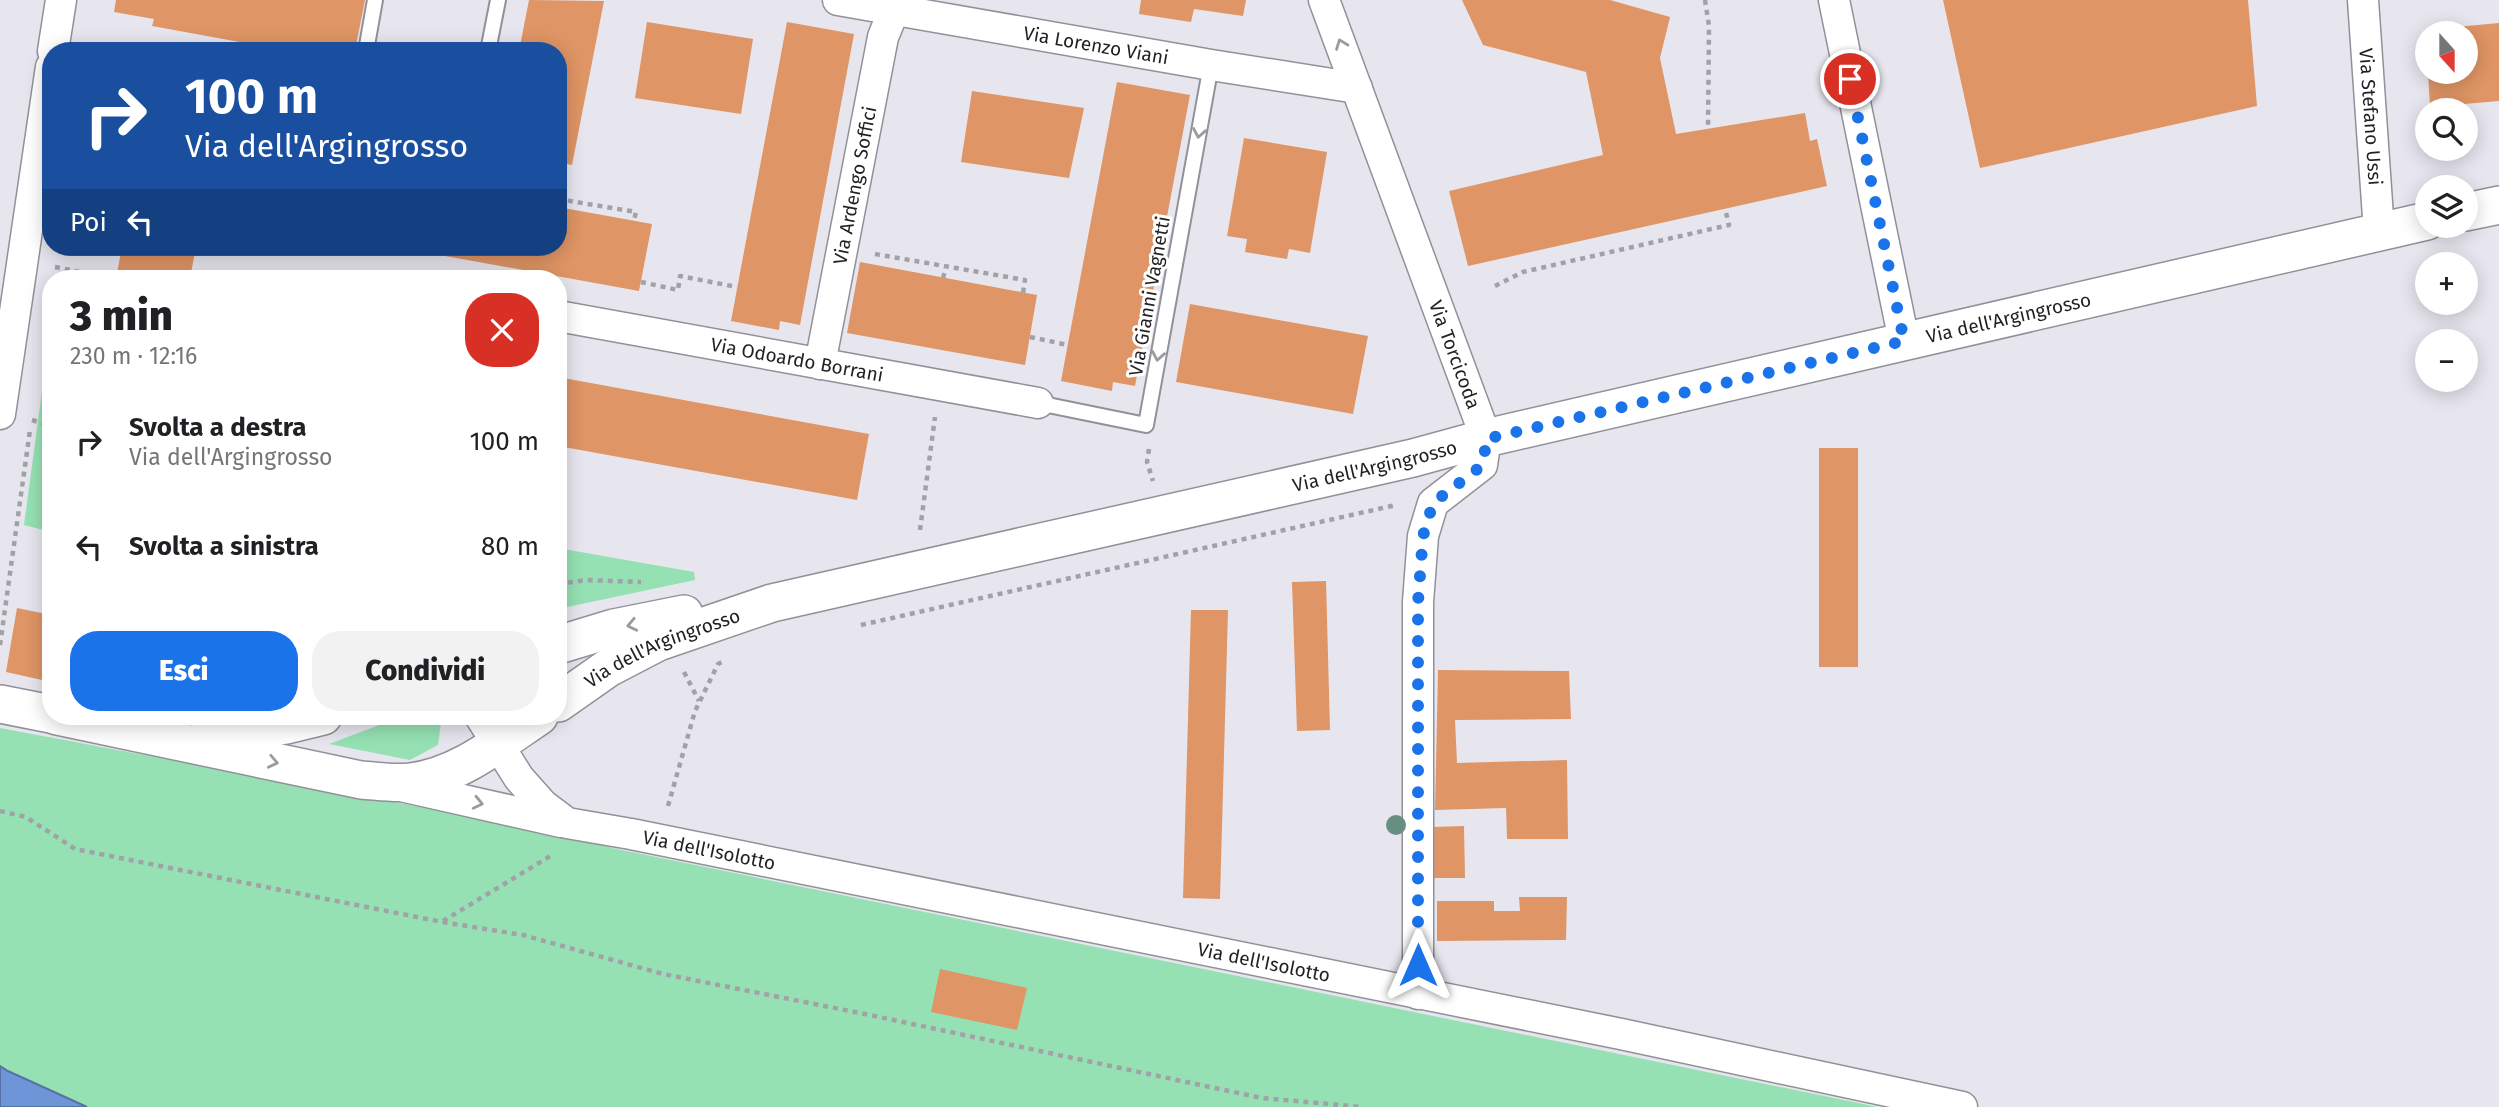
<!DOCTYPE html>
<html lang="it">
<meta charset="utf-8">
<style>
body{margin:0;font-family:"Fira Sans",sans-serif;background:#f2f2f2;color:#202124;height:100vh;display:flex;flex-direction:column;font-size:26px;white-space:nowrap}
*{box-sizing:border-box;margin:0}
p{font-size:23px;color:#757577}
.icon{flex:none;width:38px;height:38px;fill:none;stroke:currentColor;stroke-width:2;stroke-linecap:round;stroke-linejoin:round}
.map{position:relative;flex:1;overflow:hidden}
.drawer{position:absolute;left:42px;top:270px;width:525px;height:455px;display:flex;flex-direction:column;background:#fff;border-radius:28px;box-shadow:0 4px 18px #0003}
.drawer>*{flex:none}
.top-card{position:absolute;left:42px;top:42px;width:525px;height:214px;border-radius:28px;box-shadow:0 4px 18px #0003;background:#1a4fa0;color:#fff;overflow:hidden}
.needle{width:46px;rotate:159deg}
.controls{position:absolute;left:2415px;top:21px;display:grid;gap:14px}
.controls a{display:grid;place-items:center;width:63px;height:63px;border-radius:50%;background:#fff;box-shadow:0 4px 18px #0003;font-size:35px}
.pin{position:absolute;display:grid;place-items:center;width:60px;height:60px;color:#fff;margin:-30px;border:4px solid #fff;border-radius:50%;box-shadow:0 2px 7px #0007}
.me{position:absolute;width:77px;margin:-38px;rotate:0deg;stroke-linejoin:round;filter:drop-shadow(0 0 5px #0008)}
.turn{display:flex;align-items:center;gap:24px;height:147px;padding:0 28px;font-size:32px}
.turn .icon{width:91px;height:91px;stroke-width:2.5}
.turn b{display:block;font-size:49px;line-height:60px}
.then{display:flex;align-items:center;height:66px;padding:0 28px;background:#0003;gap:14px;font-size:26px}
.round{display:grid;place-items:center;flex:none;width:74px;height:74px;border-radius:28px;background:#f2f2f2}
.head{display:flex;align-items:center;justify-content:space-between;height:119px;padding:0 28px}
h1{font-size:42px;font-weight:800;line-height:52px}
.primary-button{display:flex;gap:14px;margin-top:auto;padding:14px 28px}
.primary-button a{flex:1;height:80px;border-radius:28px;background:#1a73e8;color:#fff;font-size:28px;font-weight:800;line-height:80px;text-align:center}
.primary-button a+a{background:#f2f2f2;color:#202124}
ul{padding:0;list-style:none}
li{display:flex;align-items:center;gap:21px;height:105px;padding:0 28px}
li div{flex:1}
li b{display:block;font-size:26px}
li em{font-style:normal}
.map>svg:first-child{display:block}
.green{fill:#95e1b3}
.water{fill:#6d95d8;stroke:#5672a2;stroke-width:2}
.building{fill:#df9565}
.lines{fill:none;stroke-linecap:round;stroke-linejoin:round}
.service-casing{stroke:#929099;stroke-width:18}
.minor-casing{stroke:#929099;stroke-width:33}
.tertiary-casing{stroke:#929099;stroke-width:40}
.path{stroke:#a2a1a8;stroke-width:4.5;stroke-dasharray:5 5;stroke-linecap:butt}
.service{stroke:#fff;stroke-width:14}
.minor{stroke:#fff;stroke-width:30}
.tertiary{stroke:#fff;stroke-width:37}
.tree{fill:#688e81}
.oneway{stroke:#9b9a9c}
.route{stroke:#1a73e8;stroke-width:12;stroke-dasharray:0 21.6}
.labels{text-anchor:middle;stroke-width:6;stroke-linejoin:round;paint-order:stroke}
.street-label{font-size:19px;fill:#201f23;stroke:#fff}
</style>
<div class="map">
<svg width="2499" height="1107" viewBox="0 0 2499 1107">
<rect width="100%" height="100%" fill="#e7e6ef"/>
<!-- green -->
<path class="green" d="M45,369L51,370V532L24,525Z
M558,548L694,572L695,580L558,609Z
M403,716H442L438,745L410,760L329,744Z
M0,728L512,824L617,849L1878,1107H87L0,1066Z"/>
<!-- water -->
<path class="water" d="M0,1066L8,1071L87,1107H0Z"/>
<!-- building -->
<path class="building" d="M116,0H365L355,51H288L152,26L154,19L114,12Z
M529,0L604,1L572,165L558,162V51H519Z
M1141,0H1246L1243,16L1194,9L1191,22L1139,14Z
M1462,0H1610L1670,17L1660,58L1676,134L1805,113L1810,141L1817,139L1827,186L1468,266L1449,191L1603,155L1586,72L1483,45Z
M1943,0H2248L2257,106L1980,168Z
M647,22L753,39L741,114L635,98Z
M787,22L854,34L800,325L780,321L779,330L731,321Z
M2499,23V101L2430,107L2428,72H2466V33H2427V43H2425L2424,30Z
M1117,82L1190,95L1135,386L1113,382L1112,391L1061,381Z
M972,91L1084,108L1069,178L961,162Z
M1244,138L1327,152L1310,253L1289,249L1287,259L1245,252L1247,239L1227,236Z
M558,207L652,224L639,291L401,248L558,247Z
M122,247H196L190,278H146L117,273Z
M860,262L1037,295L1025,365L847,333Z
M1190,304L1368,336L1353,414L1176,382Z
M558,377L869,434L857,500L558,446Z
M1819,448H1858V667H1819Z
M1326,581L1330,730L1297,731L1292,582Z
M17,608L51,615V682L6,672Z
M1191,610H1228L1220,899L1183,898Z
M1438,670L1569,671L1571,719L1455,720L1457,763L1567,760L1568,839H1507L1506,808L1435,810Z
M1464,826L1465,878H1434L1433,827Z
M1519,897H1567L1566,940L1437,941V901H1494V911H1520Z
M940,969L1027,988L1017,1030L931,1012Z"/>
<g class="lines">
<defs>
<path id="service" d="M366,51L375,0
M488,51L498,0
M1038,403L1146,425L1211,65"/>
<g id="minor">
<path id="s1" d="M838,0L1211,65L1357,88"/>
<path id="s2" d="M1324,0L1486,438L1482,465L1433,503L1423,536L1418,602V994"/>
<path d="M1834,0L1904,341"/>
<path id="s3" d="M2363,0L2379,232"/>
<path d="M53,51L61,0"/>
<path id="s4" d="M558,316L1038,403"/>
<path id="s5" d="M820,364L883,37L894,10L896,0"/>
<path d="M0,414L51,67"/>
<path id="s6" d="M480,716L519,778L543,805L567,823L631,834L1621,1034L1962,1107"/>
<path d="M401,786L561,822"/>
</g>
<g id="tertiary">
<path d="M2466,212L2499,205"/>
<path d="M558,645L614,628L684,614"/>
<path id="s7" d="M558,703L608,668L658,642L772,603L1413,458L1486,438L2427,221"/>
<path d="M0,704L51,714"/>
<path d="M57,716L361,780C377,781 394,784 410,782C458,777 500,742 539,716"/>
<path d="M204,739L286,725L323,716"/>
</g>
</defs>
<!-- service casing -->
<use href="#service" class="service-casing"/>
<!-- minor casing -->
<use href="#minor" class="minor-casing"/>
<!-- tertiary casing -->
<use href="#tertiary" class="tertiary-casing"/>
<!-- path -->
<path class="path" d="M1705,0L1709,26L1708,129
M558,199L636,212L634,220
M875,254L1025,280L1023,293
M55,267L109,278
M136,278V277
M943,278L946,267
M641,282L678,290L680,276L737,287
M1495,286L1523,272L1729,225L1725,208
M1030,337L1068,345
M32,420L51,426
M1149,449L1147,462L1153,481
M920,530L935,417
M558,584L587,580L641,582
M861,625L1396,505
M0,645L30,430
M684,672L699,701
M668,806L695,711L718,664L722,662
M0,811L26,817L75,849L442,922L523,935L663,974L865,1014L1262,1098L1362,1107
M443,921L552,855"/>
<!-- service -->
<use href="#service" class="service"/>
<!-- minor -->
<use href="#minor" class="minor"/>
<!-- tertiary -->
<use href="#tertiary" class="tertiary"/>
</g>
<!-- trees -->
<circle class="tree" cx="1396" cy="825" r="10"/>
<!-- one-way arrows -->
<defs><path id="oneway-chevron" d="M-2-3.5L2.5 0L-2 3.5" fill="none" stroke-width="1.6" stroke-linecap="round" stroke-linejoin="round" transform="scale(1.75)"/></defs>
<g class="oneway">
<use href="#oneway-chevron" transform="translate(1341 44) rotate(-111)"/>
<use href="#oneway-chevron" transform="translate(1199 133) rotate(100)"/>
<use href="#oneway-chevron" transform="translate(1158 356) rotate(100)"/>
<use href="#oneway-chevron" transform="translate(632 625) rotate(168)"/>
<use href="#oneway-chevron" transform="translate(273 762) rotate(12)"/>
<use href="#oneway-chevron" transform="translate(478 803) rotate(13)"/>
</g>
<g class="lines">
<!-- route -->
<path class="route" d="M1418,965V602L1423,536L1433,503L1479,468L1484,460L1486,439L1904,341L1850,79"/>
</g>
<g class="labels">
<!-- street labels -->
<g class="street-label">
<text dy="7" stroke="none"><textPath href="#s1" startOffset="262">Via Lorenzo Viani</textPath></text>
<text dy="7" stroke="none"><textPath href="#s3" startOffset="117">Via Stefano Ussi</textPath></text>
<text dy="7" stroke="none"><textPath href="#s5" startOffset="182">Via Ardengo Soffici</textPath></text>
<text transform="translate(1149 296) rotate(-80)" y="7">Via Gianni Vagnetti</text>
<text dy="7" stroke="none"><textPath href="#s7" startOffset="1507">Via dell'Argingrosso</textPath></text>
<text dy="7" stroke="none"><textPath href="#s2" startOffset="378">Via Torcicoda</textPath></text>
<text dy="7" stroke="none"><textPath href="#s4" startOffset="243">Via Odoardo Borrani</textPath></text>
<text dy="7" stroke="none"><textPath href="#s7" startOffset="856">Via dell'Argingrosso</textPath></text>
<text dy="7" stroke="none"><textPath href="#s7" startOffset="119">Via dell'Argingrosso</textPath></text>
<text dy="7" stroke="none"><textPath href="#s6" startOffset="284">Via dell'Isolotto</textPath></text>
<text dy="7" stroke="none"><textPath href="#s6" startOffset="850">Via dell'Isolotto</textPath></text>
</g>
</g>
</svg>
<div class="controls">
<a><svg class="needle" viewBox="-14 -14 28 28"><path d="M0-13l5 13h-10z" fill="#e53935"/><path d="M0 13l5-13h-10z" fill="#757577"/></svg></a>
<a><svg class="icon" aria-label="search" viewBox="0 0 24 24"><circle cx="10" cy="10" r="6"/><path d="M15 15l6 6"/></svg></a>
<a><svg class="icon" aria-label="layers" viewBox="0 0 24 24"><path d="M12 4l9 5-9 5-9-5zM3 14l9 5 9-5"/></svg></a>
<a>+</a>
<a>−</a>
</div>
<div class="pin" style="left:1850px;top:79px;background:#d93025"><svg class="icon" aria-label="arrive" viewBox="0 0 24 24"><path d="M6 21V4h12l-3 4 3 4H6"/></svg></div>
<svg class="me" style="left:1418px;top:965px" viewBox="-20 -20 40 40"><path d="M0-17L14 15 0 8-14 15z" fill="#1a73e8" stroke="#fff" stroke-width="4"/></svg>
<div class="top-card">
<div class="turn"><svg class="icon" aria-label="right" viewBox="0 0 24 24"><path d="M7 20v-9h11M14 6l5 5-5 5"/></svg><div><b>100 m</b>Via dell'Argingrosso</div></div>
<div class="then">Poi<svg class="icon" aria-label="left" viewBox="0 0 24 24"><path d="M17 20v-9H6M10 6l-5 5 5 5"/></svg></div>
</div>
<section class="drawer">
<div class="head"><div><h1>3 min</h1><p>230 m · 12:16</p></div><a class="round" style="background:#d93025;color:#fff"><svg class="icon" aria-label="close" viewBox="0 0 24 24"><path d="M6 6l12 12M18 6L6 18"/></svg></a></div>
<ul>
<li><svg class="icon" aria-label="right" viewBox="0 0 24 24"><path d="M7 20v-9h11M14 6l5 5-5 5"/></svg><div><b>Svolta a destra</b><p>Via dell'Argingrosso</p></div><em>100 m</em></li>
<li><svg class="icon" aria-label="left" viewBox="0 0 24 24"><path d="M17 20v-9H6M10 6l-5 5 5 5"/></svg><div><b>Svolta a sinistra</b></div><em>80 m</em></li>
</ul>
<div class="primary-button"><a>Esci</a><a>Condividi</a></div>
</section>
</div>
